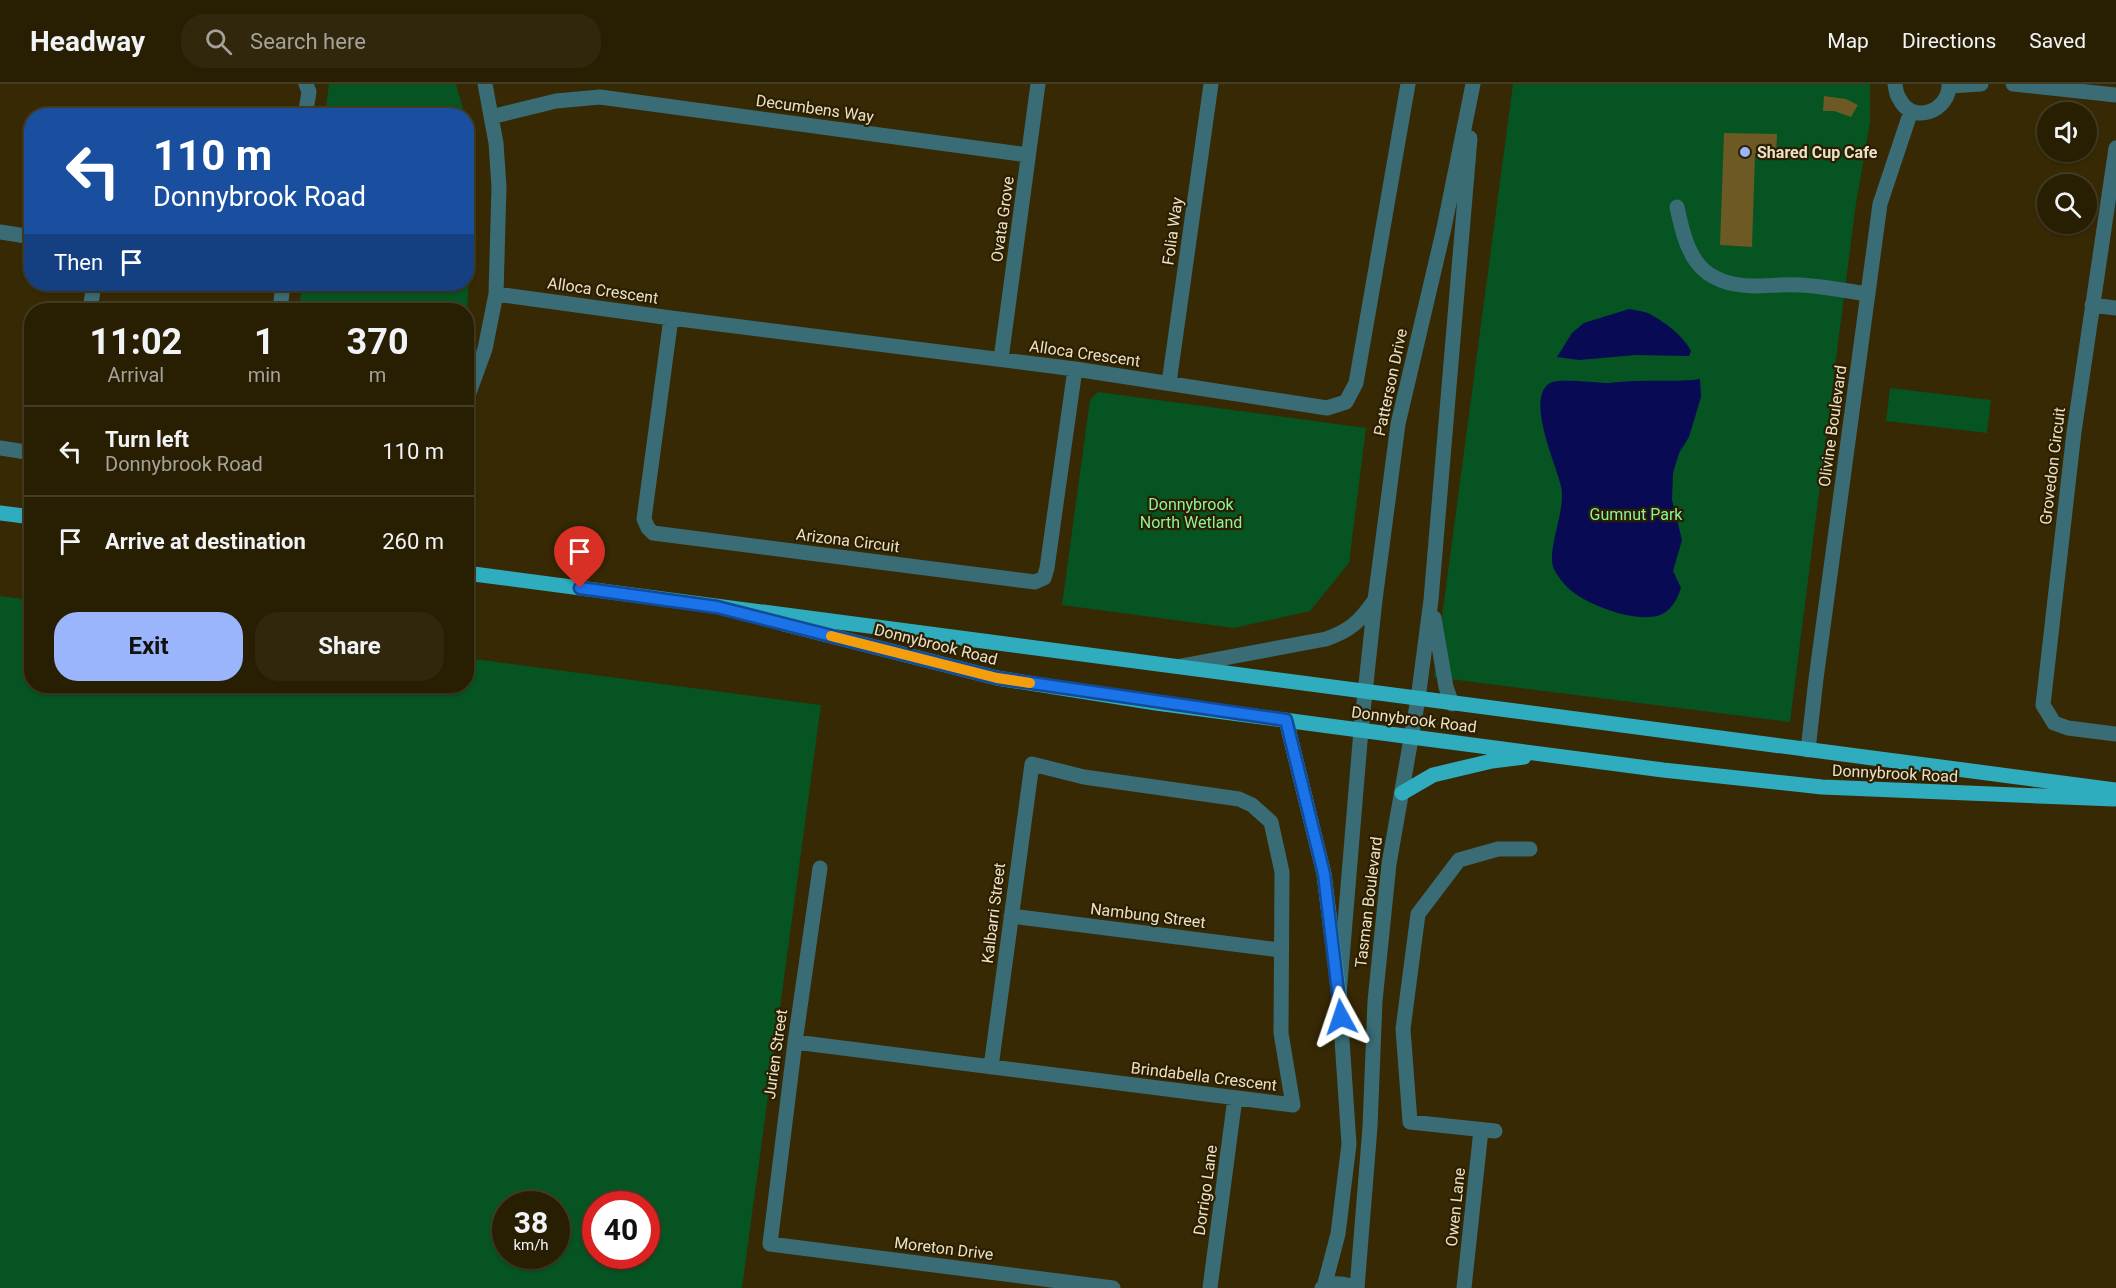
<!DOCTYPE html>
<style>
body{margin:0;font-family:Roboto,sans-serif;background:#30270d;color:#f1f3f6;height:100vh;display:flex;flex-direction:column;font-size:22px;white-space:nowrap}
*{box-sizing:border-box;margin:0}
p{font-size:20px;color:#a5a29a}
.icon{flex:none;width:33px;height:33px;fill:none;stroke:currentColor;stroke-width:2;stroke-linecap:round;stroke-linejoin:round}
.map{position:relative;flex:1;overflow:hidden}
.drawer{position:absolute;left:24px;top:219px;width:450px;height:390px;display:flex;flex-direction:column;background:#281f03;border-radius:24px;box-shadow:0 2px 4px #0004,0 0 0 2px #443d25}
.drawer>*{flex:none}
.banner{position:absolute;left:24px;top:24px;width:450px;height:183px;border-radius:24px;box-shadow:0 2px 4px #0004,0 0 0 2px #443d25;background:#1a4fa0;color:#fff;overflow:hidden}
.fabs{position:absolute;left:2037px;top:18px;display:grid;gap:12px}
.fabs a{display:grid;place-items:center;width:60px;height:60px;border-radius:50%;background:#281f03;box-shadow:0 2px 4px #0004,0 0 0 2px #443d25;font-size:30px}
.speed{position:absolute;left:492px;top:1107px;display:flex;gap:12px;font-size:30px;font-weight:700;text-align:center}
.speed>*{display:grid;place-content:center;width:78px;height:78px;border-radius:50%;background:#281f03;box-shadow:0 2px 4px #0004,0 0 0 2px #443d25;line-height:1}
.speed small{font-size:15px;font-weight:400}
.speed .limit{border:9px solid #d22;background:#fff;color:#111}
.pin{position:absolute;display:grid;place-items:center;width:51px;height:51px;color:#fff;margin:-62px -26px;border-radius:50% 50% 50% 0;rotate:-45deg;box-shadow:0 0 6px #0007}
.pin .icon{rotate:45deg}
.me{position:absolute;width:66px;margin:-33px;rotate:355deg;stroke-linejoin:round;filter:drop-shadow(0 0 4px #0008)}
.turn{display:flex;align-items:center;gap:21px;height:126px;padding:0 30px;font-size:27px}
.turn .icon{width:78px;height:78px;stroke-width:2.5}
.turn b{display:block;font-size:42px;line-height:51px}
.then{display:flex;align-items:center;height:57px;padding:0 30px;background:#0003;gap:12px;font-size:22px}
.eta{display:flex;justify-content:space-evenly;align-items:center;height:102px;text-align:center}
.eta b{font-size:36px;font-weight:700;line-height:42px}
.cta{display:flex;gap:12px;margin-top:auto;padding:12px 30px}
.cta a{flex:1;height:69px;border-radius:24px;background:#9bb5fd;color:#111;font-size:24px;font-weight:700;line-height:69px;text-align:center}
.cta a+a{background:#30270d;color:#f1f3f6}
ul{padding:0;list-style:none}
li{display:flex;align-items:center;gap:18px;height:90px;padding:0 30px;border-top:2px solid #443d25}
li div{flex:1}
li b{display:block;font-size:22px}
li em{font-style:normal}
header{display:flex;align-items:center;gap:36px;box-sizing:border-box;height:84px;padding:0 30px;background:#281f03;border-bottom:2px solid #443d25}
header strong{font-size:28px}
nav{display:flex;gap:33px;margin-inline-start:auto;font-size:21px}
.search{width:420px;height:54px;background:#30270d;display:flex;align-items:center;gap:15px;box-sizing:border-box;padding:0 21px;border-radius:24px;color:#a5a29a;font-size:22px}
.map>svg:first-child{display:block}
.green{fill:#055422;fill-rule:evenodd}
.water{fill:#080a54}
.building{fill:#6c5923}
.lines{fill:none;stroke-linecap:round;stroke-linejoin:round}
.minor{stroke:#396c75;stroke-width:15}
.major{stroke:#2facbe;stroke-width:15}
.route-casing{stroke:#114b97;stroke-width:15}
.route{stroke:#1a73e8;stroke-width:10}
.slow{stroke:#f59e0b;stroke-width:10}
.poi-dot{fill:#9bb5fd;stroke:#2c1f00;stroke-width:2}
.labels{text-anchor:middle;stroke-width:4.5;stroke-linejoin:round;paint-order:stroke}
.street-label{font-size:16px;fill:#ebe1c9;stroke:#2c1f00}
.poi-label{font-size:16px;font-weight:bold;fill:#ebe1c9;stroke:#2c1f00;text-anchor:start}
.park-label{font-size:16px;fill:#89f59f;stroke:#2c1f00}
</style>
<header>
<strong>Headway</strong>
<div class="search"><svg class="icon" aria-label="search" viewBox="0 0 24 24"><circle cx="10" cy="10" r="6"/><path d="M15 15l6 6"/></svg>Search here</div>
<nav><a>Map</a><a>Directions</a><a>Saved</a></nav>
</header>
<div class="map">
<svg width="2116" height="1204" viewBox="0 0 2116 1204">
<rect width="100%" height="100%" fill="#362904"/>
<!-- green -->
<path class="green" d="M329,0H456L465,31H325Z
M1513,0H1870V38L1855,126L1790,638L1434,593Z
M467,38L471,63L474,101L467,230L466,226H299L302,200H466Z
M1890,304L1991,316L1987,349L1886,337Z
M1098,308L1366,344L1349,479L1310,527L1234,544L1062,521L1090,316Z
M0,512L31,516L32,602H466L467,574L821,621L742,1204H0ZM506,1120H556V1172H506ZM596,1120H646V1172H596Z"/>
<!-- water -->
<path class="water" d="M1629,225C1635,226 1642,227 1648,229C1663,237 1683,251 1691,267L1689,272L1636,271L1579,276L1557,273L1572,249L1584,239Z
M1700,295L1701,313L1689,353L1679,369L1673,389L1672,416L1682,456L1673,487L1681,504C1678,513 1674,521 1667,527C1647,544 1590,522 1573,508C1566,503 1559,494 1555,487C1544,469 1567,427 1561,402C1556,380 1525,314 1550,299C1559,294 1596,299 1609,299C1618,298 1627,297 1636,297C1658,296 1679,298 1700,295Z"/>
<!-- building -->
<path class="building" d="M1824,12L1846,15L1858,21L1851,33L1834,27H1823Z
M1724,49L1777,50L1776,72L1755,71L1752,163L1720,161Z"/>
<g class="lines">
<!-- minor -->
<path class="minor" d="M1895,0C1896,5 1896,10 1899,14C1912,42 1950,27 1949,0
M2013,0L2116,11
M1950,2L1981,0
M305,32L309,8L306,0
M491,33L556,17L600,13L1028,71
M2116,64L2074,348L2043,621L2054,639L2068,644L2116,650
M1677,123C1687,171 1698,201 1754,202C1769,202 1784,200 1800,201C1822,202 1846,207 1868,210
M0,148L32,153
M496,210L671,234L1075,285L1327,324L1346,318L1356,299L1408,0
M2092,221L2116,224
M90,226L94,200
M280,226L283,200
M671,234L644,435L648,444L653,449L1027,497L1035,498L1044,494L1047,484L1075,285
M1001,275L1038,0
M1169,299L1211,0
M466,317L485,265L496,210L499,103L496,59L485,0
M0,364L32,369
M1434,534L1446,603L1452,620
M1181,582L1326,555C1351,546 1359,538 1374,517
M1808,666L1816,595L1880,120L1911,27
M820,784L795,958L770,1160L1113,1204
M1011,832L1280,866
M795,958L1293,1021L1281,949L1282,788L1271,738L1252,721L1239,715L1084,693L1032,680L991,983
M1495,1047L1410,1038L1403,945L1418,830L1459,776L1498,765H1530
M1324,1203L1338,1150L1349,1060L1339,911L1361,646L1375,516L1398,340L1444,144L1473,0
M1210,1204L1235,1014
M1322,1204C1335,1198 1344,1199 1357,1204
M1357,1204L1370,1043L1375,917L1389,780L1418,615L1431,516L1470,54
M1464,1204L1481,1046"/>
<!-- major -->
<path class="major" d="M0,429L32,433
M466,489L2116,706
M784,540L997,594L1156,619L1412,653L1663,686L1822,703L2114,715
M1286,636L1324,790L1339,911
M1402,709L1433,691L1492,677L1524,673"/>
</g>
<g class="lines">
<defs>
<path id="route" d="M580,504L717,523L997,594L1286,636L1324,790L1341,933"/>
</defs>
<!-- route casing -->
<use href="#route" class="route-casing"/>
<!-- route -->
<use href="#route" class="route"/>
<!-- slow -->
<path class="slow" d="M831,552L997,594L1030,599"/>
</g>
<!-- markers -->
<circle class="poi-dot" cx="1745" cy="68" r="6"/>
<g class="labels">
<!-- street labels -->
<g class="street-label">
<text transform="translate(815 24) rotate(8)" y="6">Decumbens Way</text>
<text transform="translate(1002 135) rotate(-82)" y="6">Ovata Grove</text>
<text transform="translate(1172 147) rotate(-82)" y="6">Folia Way</text>
<text transform="translate(603 206) rotate(8)" y="6">Alloca Crescent</text>
<text transform="translate(1085 269) rotate(8)" y="6">Alloca Crescent</text>
<text transform="translate(1390 298) rotate(-78)" y="6">Patterson Drive</text>
<text transform="translate(1832 342) rotate(-82)" y="6">Olivine Boulevard</text>
<text transform="translate(2052 382) rotate(-83)" y="6">Grovedon Circuit</text>
<text transform="translate(848 456) rotate(7)" y="6">Arizona Circuit</text>
<text transform="translate(936 560) rotate(14)" y="6">Donnybrook Road</text>
<text transform="translate(1414 635) rotate(7)" y="6">Donnybrook Road</text>
<text transform="translate(1895 689) rotate(3)" y="6">Donnybrook Road</text>
<text transform="translate(1368 818) rotate(-83)" y="6">Tasman Boulevard</text>
<text transform="translate(993 829) rotate(-83)" y="6">Kalbarri Street</text>
<text transform="translate(1148 831) rotate(7)" y="6">Nambung Street</text>
<text transform="translate(775 970) rotate(-82)" y="6">Jurien Street</text>
<text transform="translate(1204 992) rotate(7)" y="6">Brindabella Crescent</text>
<text transform="translate(1205 1106) rotate(-82)" y="6">Dorrigo Lane</text>
<text transform="translate(1455 1123) rotate(-84)" y="6">Owen Lane</text>
<text transform="translate(944 1164) rotate(7)" y="6">Moreton Drive</text>
</g>
<!-- poi labels -->
<g class="poi-label">
<text x="1757" y="74">Shared Cup Cafe</text>
</g>
<!-- park labels -->
<g class="park-label">
<text x="1191" y="426">Donnybrook<tspan x="1191" dy="18">North Wetland</tspan></text>
<text x="1636" y="436">Gumnut Park</text>
</g>
</g>
</svg>
<div class="fabs">
<a><svg class="icon" aria-label="sound" viewBox="0 0 24 24"><path d="M4 9h4l5-4v14l-5-4H4zM17 9q2 3 0 6"/></svg></a>
<a><svg class="icon" aria-label="search" viewBox="0 0 24 24"><circle cx="10" cy="10" r="6"/><path d="M15 15l6 6"/></svg></a>
</div>
<div class="speed"><div>38<small>km/h</small></div><div class="limit">40</div></div>
<div class="pin" style="left:580px;top:504px;background:#d93025"><svg class="icon" aria-label="arrive" viewBox="0 0 24 24"><path d="M6 21V4h12l-3 4 3 4H6"/></svg></div>
<svg class="me" style="left:1341px;top:933px" viewBox="-20 -20 40 40"><path d="M0-17L14 15 0 8-14 15z" fill="#1a73e8" stroke="#fff" stroke-width="4"/></svg>
<div class="banner">
<div class="turn"><svg class="icon" aria-label="left" viewBox="0 0 24 24"><path d="M17 20v-9H6M10 6l-5 5 5 5"/></svg><div><b>110 m</b>Donnybrook Road</div></div>
<div class="then">Then<svg class="icon" aria-label="arrive" viewBox="0 0 24 24"><path d="M6 21V4h12l-3 4 3 4H6"/></svg></div>
</div>
<section class="drawer">
<div class="eta">
<div><b>11:02</b><p>Arrival</p></div>
<div><b>1</b><p>min</p></div>
<div><b>370</b><p>m</p></div>
</div>
<ul>
<li><svg class="icon" aria-label="left" viewBox="0 0 24 24"><path d="M17 20v-9H6M10 6l-5 5 5 5"/></svg><div><b>Turn left</b><p>Donnybrook Road</p></div><em>110 m</em></li>
<li><svg class="icon" aria-label="arrive" viewBox="0 0 24 24"><path d="M6 21V4h12l-3 4 3 4H6"/></svg><div><b>Arrive at destination</b></div><em>260 m</em></li>
</ul>
<div class="cta"><a>Exit</a><a>Share</a></div>
</section>
</div>
